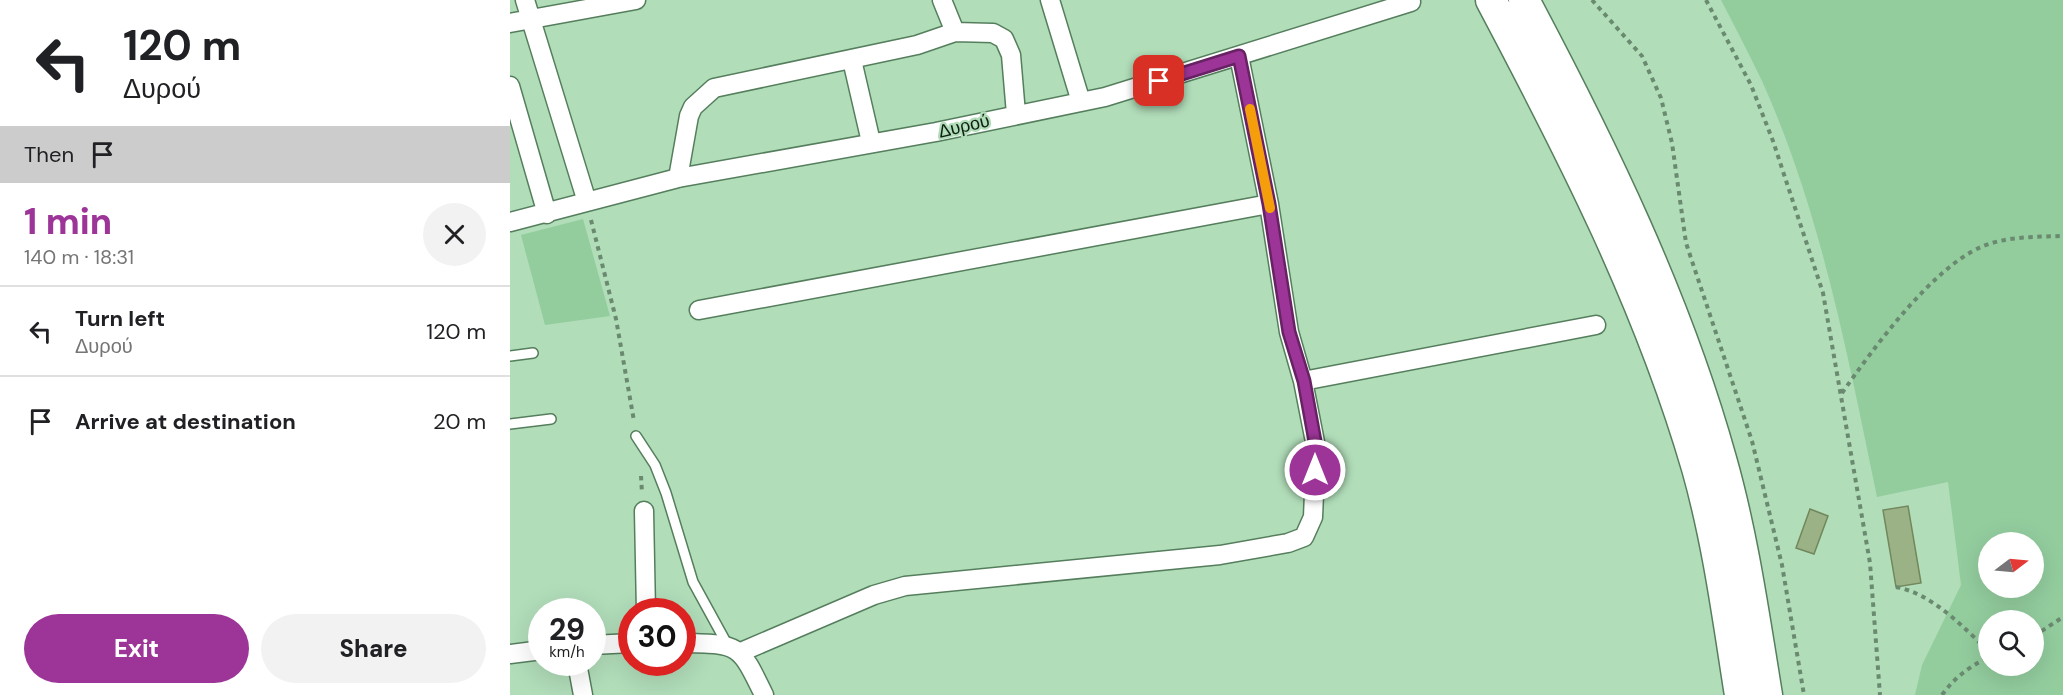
<!DOCTYPE html>
<meta charset="utf-8">
<style>
body{margin:0;font-family:"DM Sans",sans-serif;background:#f2f2f2;color:#202124;height:100vh;display:flex;flex-direction:column;font-size:22px;white-space:nowrap}
*{box-sizing:border-box;margin:0}
p{font-size:20px;color:#757577}
.icon{flex:none;width:33px;height:33px;fill:none;stroke:currentColor;stroke-width:2;stroke-linecap:round;stroke-linejoin:round}
.map{position:relative;flex:1;overflow:hidden}
.sheet{display:flex;flex-direction:column;background:#fff;width:510px}
.sheet>*{flex:none}
.top-card{background:#fff;color:#202124;overflow:hidden}
.needle{width:39px;rotate:74deg}
.buttons{position:absolute;left:1468px;top:532px;display:grid;gap:12px}
.buttons a{display:grid;place-items:center;width:66px;height:66px;border-radius:50%;background:#fff;box-shadow:0 6px 24px #0002;font-size:30px}
.speed{position:absolute;left:18px;top:598px;display:flex;gap:12px;font-size:30px;font-weight:700;text-align:center}
.speed>*{display:grid;place-content:center;width:78px;height:78px;border-radius:50%;background:#fff;box-shadow:0 6px 24px #0002;line-height:1}
.speed small{font-size:15px;font-weight:400}
.speed .limit{border:9px solid #d22;background:#fff;color:#111}
.pin{position:absolute;display:grid;place-items:center;width:51px;height:51px;color:#fff;margin:-26px;border-radius:12px;box-shadow:0 3px 9px #0006}
.me{position:absolute;width:66px;margin:-33px;rotate:0deg;stroke-linejoin:round;filter:drop-shadow(0 0 4px #0008)}
.turn{display:flex;align-items:center;gap:21px;height:126px;padding:0 24px;font-size:27px}
.turn .icon{width:78px;height:78px;stroke-width:2.5}
.turn b{display:block;font-size:42px;line-height:51px}
.then{display:flex;align-items:center;height:57px;padding:0 24px;background:#0003;gap:12px;font-size:22px}
.round{display:grid;place-items:center;flex:none;width:63px;height:63px;border-radius:32px;background:#f2f2f2}
.summary{display:flex;align-items:center;justify-content:space-between;height:102px;padding:0 24px}
h1{font-size:36px;font-weight:800;line-height:45px;color:#9d3598}
.cta{display:flex;gap:12px;margin-top:auto;padding:12px 24px}
.cta a{flex:1;height:69px;border-radius:36px;background:#9d3598;color:#fff;font-size:24px;font-weight:800;line-height:69px;text-align:center}
.cta a+a{background:#f2f2f2;color:#202124}
ul{padding:0;list-style:none}
li{display:flex;align-items:center;gap:18px;height:90px;padding:0 24px;border-top:2px solid #e0e0e0}
li div{flex:1}
li b{display:block;font-size:22px}
li em{font-style:normal}
main{display:flex;flex:1;min-height:0}
.map>svg:first-child{display:block}
.green{fill:#93cd9e;fill-rule:evenodd}
.building{fill:#9bb286;stroke:#71875c;stroke-width:1.5}
.lines{fill:none;stroke-linecap:round;stroke-linejoin:round}
.service-casing{stroke:#557e5d;stroke-width:12}
.minor-casing{stroke:#557e5d;stroke-width:21}
.trunk-casing{stroke:#557e5d;stroke-width:33}
.path{stroke:#6a8a70;stroke-width:4;stroke-dasharray:4.5 4.5;stroke-linecap:butt}
.service{stroke:#fff;stroke-width:9}
.minor{stroke:#fff;stroke-width:18}
.trunk{stroke:#fff;stroke-width:30}
.route-casing{stroke:#662263;stroke-width:15}
.route{stroke:#9d3598;stroke-width:10}
.slow{stroke:#f59e0b;stroke-width:10}
.labels{text-anchor:middle;stroke-width:4.5;stroke-linejoin:round;paint-order:stroke}
.street-label{font-size:18px;fill:#0f1f12;stroke:#b1ddb9}
</style>
<main>
<section class="sheet">
<div class="top-card">
<div class="turn"><svg class="icon" aria-label="left" viewBox="0 0 24 24"><path d="M17 20v-9H6M10 6l-5 5 5 5"/></svg><div><b>120 m</b>Δυρού</div></div>
<div class="then">Then<svg class="icon" aria-label="arrive" viewBox="0 0 24 24"><path d="M6 21V4h12l-3 4 3 4H6"/></svg></div>
</div>
<div class="summary"><div><h1>1 min</h1><p>140 m · 18:31</p></div><a class="round"><svg class="icon" aria-label="close" viewBox="0 0 24 24"><path d="M6 6l12 12M18 6L6 18"/></svg></a></div>
<ul>
<li><svg class="icon" aria-label="left" viewBox="0 0 24 24"><path d="M17 20v-9H6M10 6l-5 5 5 5"/></svg><div><b>Turn left</b><p>Δυρού</p></div><em>120 m</em></li>
<li><svg class="icon" aria-label="arrive" viewBox="0 0 24 24"><path d="M6 21V4h12l-3 4 3 4H6"/></svg><div><b>Arrive at destination</b></div><em>20 m</em></li>
</ul>
<div class="cta"><a>Exit</a><a>Share</a></div>
</section>
<div class="map">
<svg width="1553" height="695" viewBox="0 0 1553 695">
<rect width="100%" height="100%" fill="#b1ddb9"/>
<!-- green -->
<path class="green" d="M1211,0H1553V695H1405L1412,665L1451,585L1438,482L1367,497C1338,357 1311,212 1252,81C1239,54 1225,27 1211,0ZM1479,543H1524V588H1479ZM1479,621H1524V666H1479Z
M73,219L100,316L35,325L11,235Z"/>
<!-- building -->
<path class="building" d="M1398,506L1411,583L1386,587L1373,510Z
M1300,509L1318,516L1304,554L1286,548Z"/>
<g class="lines">
<defs>
<path id="service" d="M0,356L23,353
M0,424L41,419
M126,436L145,465L156,493L183,582L217,644"/>
<path id="minor" d="M15,0L77,202
M432,0L445,32
M540,0L571,102
M0,23L126,0
M342,60L361,142
M0,86L37,214
M168,178L179,116L183,107L204,88L407,45L445,32L483,33L494,39L501,55L506,114
M0,222L168,178L426,132L595,97L901,2
M189,310L759,204
M793,381L1086,325
M134,511L136,612
M172,643C229,644 229,643 254,695
M82,645L122,643
M231,652L364,595L395,586L710,555L778,543L794,537L803,517L806,447L793,381L779,332L759,204L729,56
M0,654L32,650
M67,663L73,695"/>
<path id="trunk" d="M981,0C1061,151 1139,303 1187,468C1208,542 1218,619 1230,695
M1014,0C1092,147 1166,298 1211,459C1233,536 1244,616 1257,695"/>
</defs>
<!-- service casing -->
<use href="#service" class="service-casing"/>
<!-- minor casing -->
<use href="#minor" class="minor-casing"/>
<!-- trunk casing -->
<use href="#trunk" class="trunk-casing"/>
<!-- path -->
<path class="path" d="M1082,0L1132,56L1151,98L1162,143L1176,243L1242,441L1272,565L1294,695
M1196,0L1241,85L1263,141L1313,293L1360,563L1370,695
M81,220L106,319L124,421
M1332,393C1363,349 1421,269 1471,247C1496,236 1526,237 1553,236
M131,476L132,493
M1386,587C1421,593 1454,627 1479,652
M1524,636L1553,617
M1432,695C1445,677 1459,667 1479,657"/>
<!-- service -->
<use href="#service" class="service"/>
<!-- minor -->
<use href="#minor" class="minor"/>
<!-- trunk -->
<use href="#trunk" class="trunk"/>
</g>
<g class="lines">
<defs>
<path id="route" d="M649,81L729,56L759,204L779,332L794,381L806,447L805,470"/>
</defs>
<!-- route casing -->
<use href="#route" class="route-casing"/>
<!-- route -->
<use href="#route" class="route"/>
<!-- slow -->
<path class="slow" d="M740,109L760,208"/>
</g>
<g class="labels">
<!-- street labels -->
<g class="street-label">
<text transform="translate(454 126) rotate(-13)" y="6">Δυρού</text>
</g>
</g>
</svg>
<div class="buttons">
<a><svg class="needle" viewBox="-14 -14 28 28"><path d="M0-13l5 13h-10z" fill="#e53935"/><path d="M0 13l5-13h-10z" fill="#757577"/></svg></a>
<a><svg class="icon" aria-label="search" viewBox="0 0 24 24"><circle cx="10" cy="10" r="6"/><path d="M15 15l6 6"/></svg></a>
</div>
<div class="speed"><div>29<small>km/h</small></div><div class="limit">30</div></div>
<div class="pin" style="left:649px;top:81px;background:#d93025"><svg class="icon" aria-label="arrive" viewBox="0 0 24 24"><path d="M6 21V4h12l-3 4 3 4H6"/></svg></div>
<svg class="me" style="left:805px;top:470px" viewBox="-20 -20 40 40"><circle r="17" fill="#9d3598" stroke="#fff" stroke-width="3"/><path d="M0-11L8 9 0 5-8 9z" fill="#fff"/></svg>
</div>
</main>
